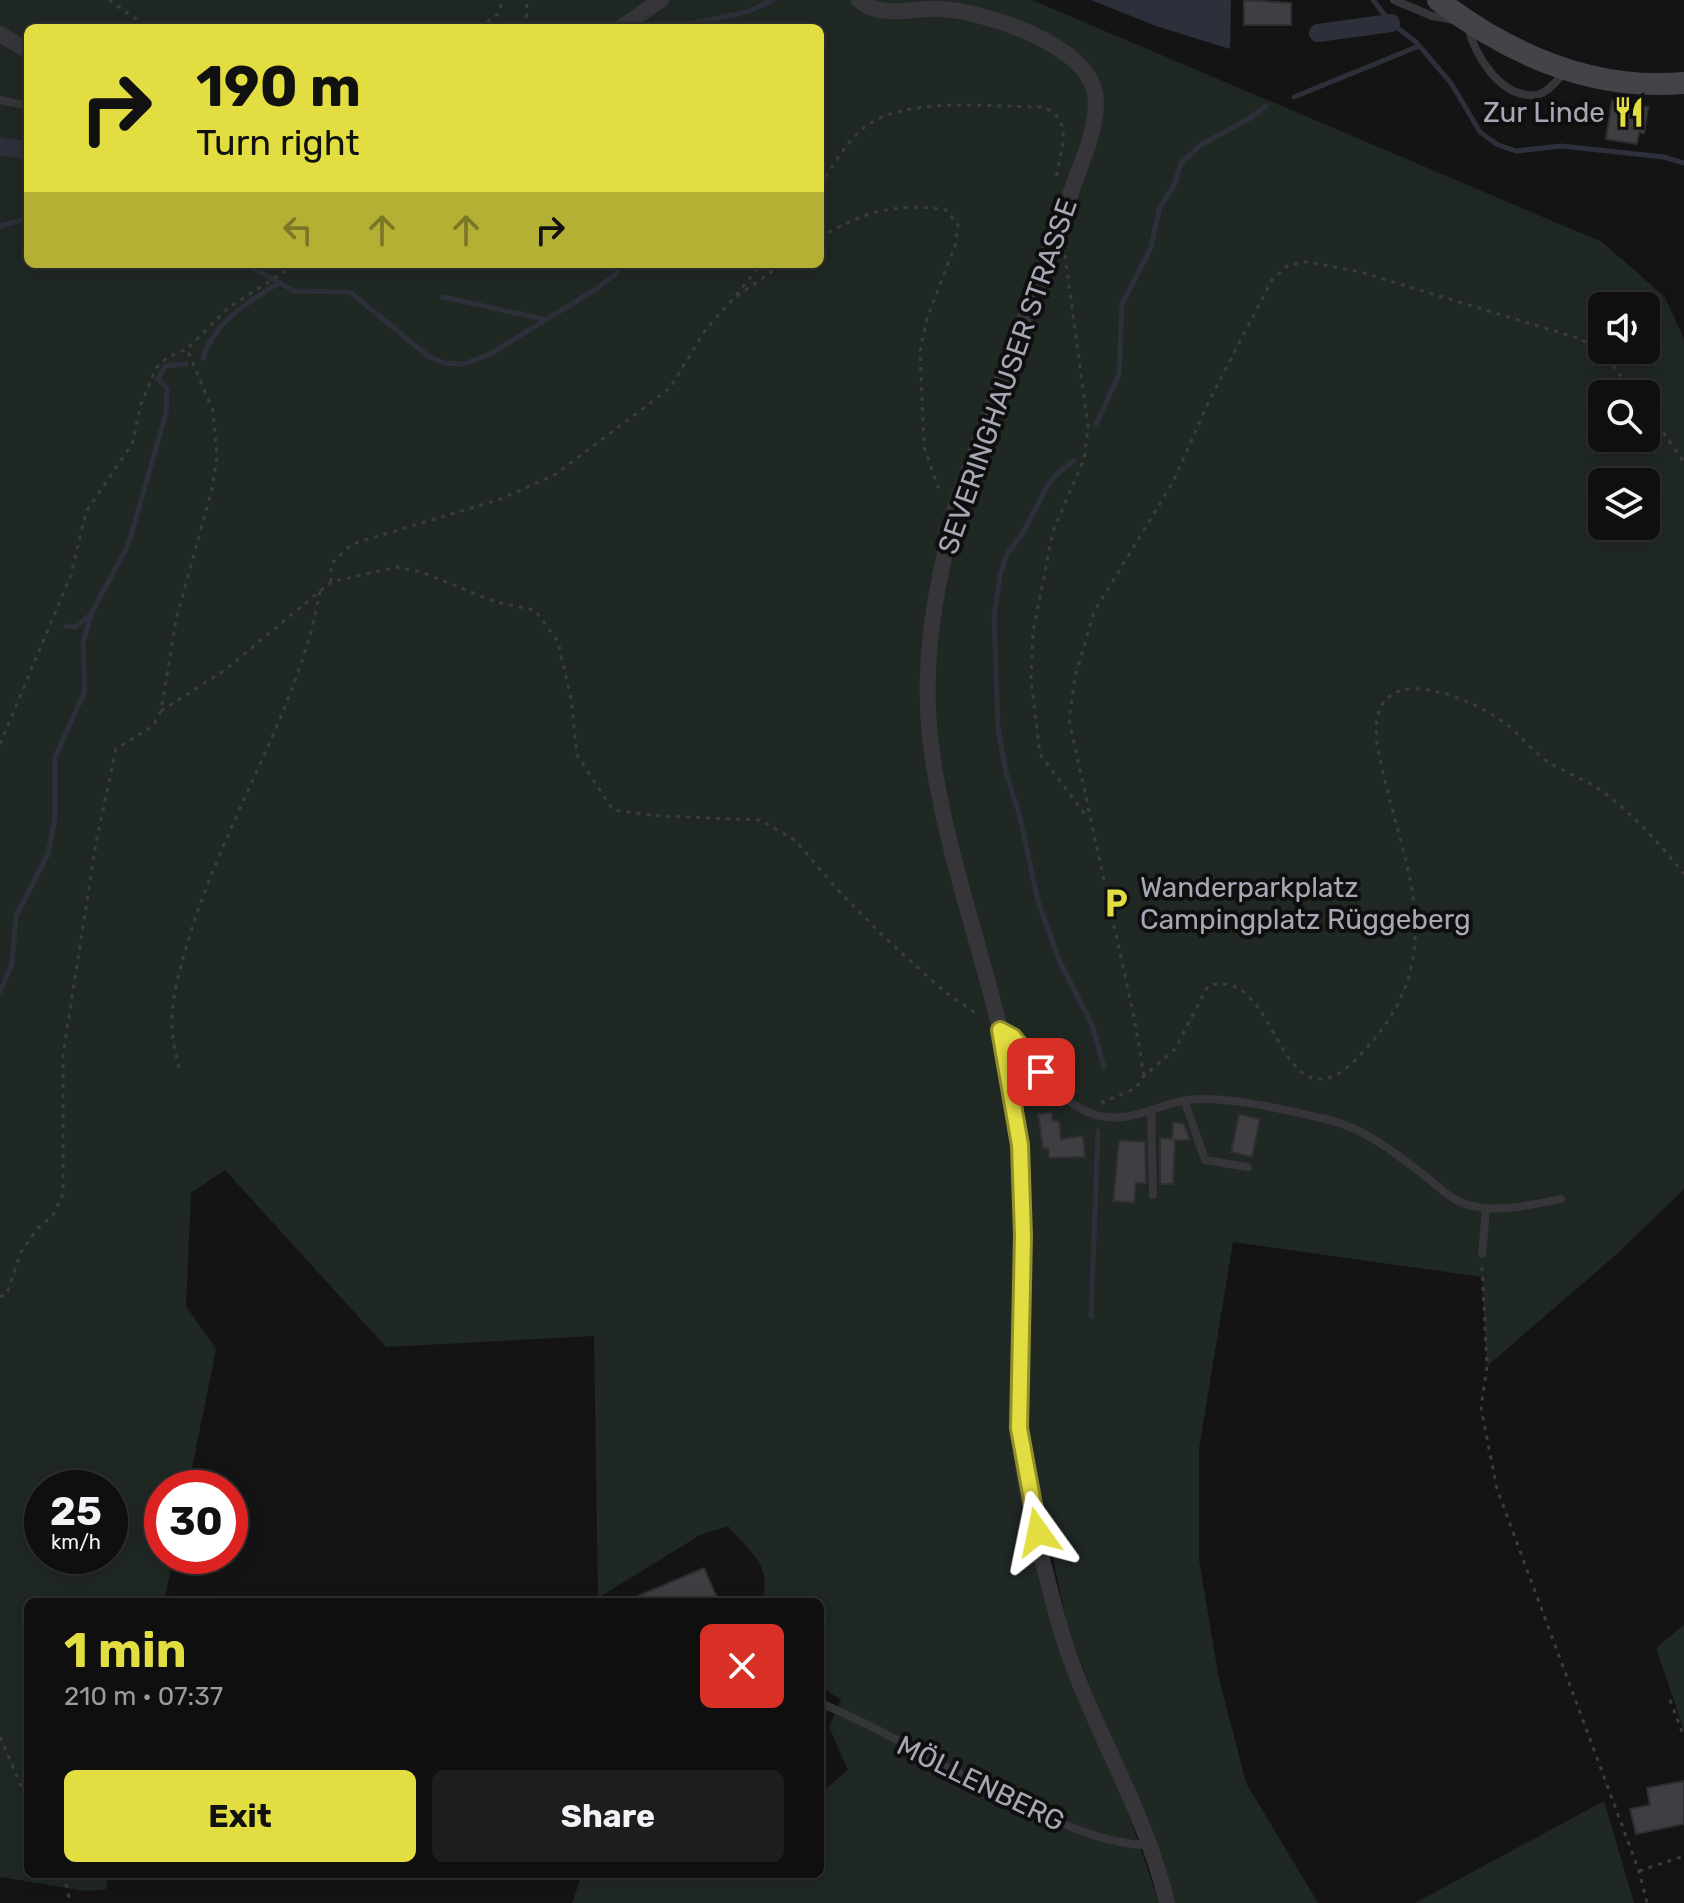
<!DOCTYPE html>
<meta charset="utf-8">
<style>
body{margin:0;font-family:Rubik,sans-serif;background:#1d1d1e;color:#f1f3f6;height:100vh;display:flex;flex-direction:column;font-size:30px;white-space:nowrap}
*{box-sizing:border-box;margin:0}
p{font-size:26px;color:#9b9c9f}
.icon{flex:none;width:44px;height:44px;fill:none;stroke:currentColor;stroke-width:2;stroke-linecap:round;stroke-linejoin:round}
.map{position:relative;flex:1;overflow:hidden}
.panel{position:absolute;left:24px;top:1598px;width:800px;height:280px;display:flex;flex-direction:column;background:#0f0f10;border-radius:12px;box-shadow:0 4px 20px #0003,0 0 0 2px #2f2f30}
.panel>*{flex:none}
.hud{position:absolute;left:24px;top:24px;width:800px;height:244px;border-radius:12px;box-shadow:0 4px 20px #0003,0 0 0 2px #2f2f30;background:#e2dd40;color:#111;overflow:hidden}
.tools{position:absolute;left:1588px;top:292px;display:grid;gap:16px}
.tools a{display:grid;place-items:center;width:72px;height:72px;border-radius:12px;background:#0f0f10;box-shadow:0 4px 20px #0003,0 0 0 2px #2f2f30;font-size:40px}
.speed{position:absolute;left:24px;top:1470px;display:flex;gap:16px;font-size:40px;font-weight:700;text-align:center}
.speed>*{display:grid;place-content:center;width:104px;height:104px;border-radius:50%;background:#0f0f10;box-shadow:0 4px 20px #0003,0 0 0 2px #2f2f30;line-height:1}
.speed small{font-size:20px;font-weight:400}
.speed .limit{border:12px solid #d22;background:#fff;color:#111}
.pin{position:absolute;display:grid;place-items:center;width:68px;height:68px;color:#fff;margin:-34px;border-radius:16px;box-shadow:0 4px 12px #0006}
.me{position:absolute;width:88px;margin:-44px;rotate:348deg;stroke-linejoin:round;filter:drop-shadow(0 0 6px #0008)}
.turn{display:flex;align-items:center;gap:28px;height:168px;padding:0 40px;font-size:36px}
.turn .icon{width:104px;height:104px;stroke-width:2.5}
.turn b{display:block;font-size:56px;line-height:68px}
.lanes{display:flex;align-items:center;height:76px;padding:0 40px;background:#0003;justify-content:center;gap:40px;direction:ltr}
.lanes .off{opacity:.35}
.round{display:grid;place-items:center;flex:none;width:84px;height:84px;border-radius:12px;background:#1d1d1e}
.overview{display:flex;align-items:center;justify-content:space-between;height:136px;padding:0 40px}
h1{font-size:48px;font-weight:700;line-height:60px;color:#e2dd40}
.button{display:flex;gap:16px;margin-top:auto;padding:16px 40px}
.button a{flex:1;height:92px;border-radius:12px;background:#e2dd40;color:#111;font-size:32px;font-weight:700;line-height:92px;text-align:center}
.button a+a{background:#1d1d1e;color:#f1f3f6}
.map>svg:first-child{display:block}
.green{fill:#202824;fill-rule:evenodd}
.water{fill:#2d303a}
.lines{fill:none;stroke-linecap:round;stroke-linejoin:round}
.stream{stroke:#2d303a;stroke-width:5}
.canal{stroke:#2d303a;stroke-width:18}
.building{fill:#3f3e42;stroke:#2f2e31;stroke-width:2}
.path{stroke:#3c3b41;stroke-width:3;stroke-dasharray:4 6;stroke-linecap:butt}
.service{stroke:#36353a;stroke-width:8}
.minor{stroke:#36353a;stroke-width:16}
.secondary{stroke:#44434a;stroke-width:22}
.route-casing{stroke:#93902a;stroke-width:20}
.route{stroke:#e2dd40;stroke-width:14}
.labels{text-anchor:middle;stroke-width:8;stroke-linejoin:round;paint-order:stroke}
.poi-label{font-size:28px;fill:#a7a7b5;stroke:#0f0f10;text-anchor:end}
.street-label{font-size:28px;fill:#a7a7b5;stroke:#0f0f10}
</style>
<div class="map">
<svg width="1684" height="1903" viewBox="0 0 1684 1903">
<rect width="100%" height="100%" fill="#141415"/>
<!-- green -->
<path class="green" d="M0,0H1032L1602,242L1665,297L1684,339V1189L1617,1254L1487,1366L1482,1277L1233,1242L1199,1448V1560L1218,1674L1246,1783L1318,1903H1173L1068,1629L1025,1425L1032,1228L1025,1112L1016,1061L999,1058L1012,1143L1015,1319L1030,1525L1159,1903H572L582,1874H820V1794L848,1770L829,1727L841,1700L820,1686V1602H761C775,1566 748,1551 728,1526L700,1535L598,1598L594,1336L386,1347L225,1170L191,1193L186,1306L216,1349L188,1488H162V1556H174L164,1602H28V1874H109L106,1889L86,1891L0,1877ZM28,28H820V264H28ZM1602,306H1646V350H1602ZM1602,394H1646V438H1602ZM1602,482H1646V526H1602ZM42,1488H110V1556H42Z
M1684,1625V1730L1656,1648Z
M1604,1801L1634,1903H1415Z"/>
<!-- water -->
<path class="water" d="M1091,0H1231L1230,49L1156,26Z"/>
<g class="lines">
<!-- stream -->
<path class="stream" d="M1373,0L1391,23L1416,42L1451,83L1480,132L1498,145L1516,151L1561,146L1664,157L1684,163
M669,28L747,12L773,0
M1294,97L1419,46
M0,226L28,218
M246,264L294,291L350,292L428,356L444,363L463,364L488,355L593,291L616,274L621,264
M443,297L543,319
M203,358C214,321 249,302 280,282
M1096,424L1119,375L1122,304L1150,250L1160,207L1174,186L1181,163L1201,145L1250,118L1266,106
M1074,461L1057,474L1047,487L1022,534L1007,554L1000,575L994,616L998,727L1006,773L1020,817L1038,901L1059,960L1092,1025L1104,1067
M66,626L75,627L89,616
M0,992L12,964L16,916L48,854L55,818V757L85,691L83,643L92,612L127,547L135,522L166,413L167,388L158,379L165,366L186,364
M1091,1316L1098,1131"/>
<!-- canal -->
<path class="canal" d="M1318,33L1391,23
M0,147L28,150"/>
</g>
<!-- building -->
<path class="building" d="M1244,0L1291,3V25H1244Z
M1612,101L1648,107L1644,133L1639,132L1637,144L1606,139Z
M1052,1112L1053,1121H1059L1061,1139L1083,1136L1085,1157L1049,1158L1048,1148L1043,1149L1038,1114Z
M1239,1114L1260,1119L1252,1157L1231,1152Z
M1173,1122L1184,1124L1190,1140H1175L1173,1184H1160V1138L1172,1139Z
M1119,1140L1145,1142L1146,1183H1136L1134,1203L1113,1201Z
M704,1568L719,1602H624Z
M1684,1781V1824L1636,1834L1630,1809L1650,1805L1647,1788Z"/>
<g class="lines">
<!-- path -->
<path class="path" d="M109,0L149,28
M479,28L498,14L503,0
M526,28L527,0
M820,185C833,167 845,144 861,130C901,95 988,107 1041,107C1077,118 1059,152 1056,180
M820,238C860,212 899,202 946,210L958,225L955,246L927,318L920,351L924,447L938,487L942,490
M1065,255L1088,427L1084,459L1053,531L1033,632L1031,680L1040,754L1087,817
M736,295L761,264
M1646,408L1684,462
M331,582V564L352,544L501,499L556,474L670,388L706,329L732,300L782,264
M161,711L225,670L331,582L397,567L421,572L496,602L535,610L558,642L571,699L577,755L613,810L661,816L760,820L795,840L837,889L884,937L945,992L978,1015
M0,744L71,575L86,512L132,444L141,404L156,368L168,357L187,349L228,308L287,270L306,264
M179,1068C176,1055 172,1040 172,1026C171,995 182,961 191,932C226,817 299,709 320,591
M1144,1076L1134,1017L1069,720L1075,677L1094,612L1173,482L1210,399L1272,280L1288,265L1307,262L1360,272L1581,339L1603,354L1636,394
M1101,1103L1136,1088L1144,1076L1175,1049L1208,986C1268,967 1275,1080 1320,1079C1340,1079 1357,1059 1369,1045C1457,947 1396,853 1377,744C1377,736 1375,727 1377,719C1387,661 1475,701 1502,721C1519,733 1531,750 1548,762C1564,772 1582,778 1597,788C1630,810 1659,843 1684,874
M1482,1267L1487,1366L1481,1408L1497,1489L1639,1871L1647,1903
M0,1297L7,1293L21,1252L36,1230L53,1215L63,1194V1055L96,843L116,749L153,726L161,711L176,620L212,489L217,457L213,411L187,349
M1670,1700L1684,1737
M0,1737L28,1802
M1639,1871L1684,1856
M64,1874L70,1903"/>
<!-- service -->
<path class="service" d="M1394,0L1432,16L1454,20
M1468,26C1474,54 1500,98 1535,95C1547,94 1557,80 1565,72
M0,100L28,106
M1001,1030C1040,1052 1041,1092 1088,1112C1128,1130 1161,1099 1200,1099C1238,1098 1289,1111 1326,1119C1366,1129 1394,1152 1425,1176C1438,1186 1450,1199 1465,1204C1497,1214 1529,1205 1561,1199
M1185,1102L1205,1160L1248,1167
M1151,1110L1153,1195
M1482,1254L1486,1209
M820,1703C895,1734 963,1780 1038,1813C1075,1829 1108,1844 1148,1845"/>
<!-- minor -->
<path class="minor" d="M859,0C881,20 915,7 942,9C985,12 1081,43 1094,89C1099,106 1093,126 1089,143L957,501C938,578 921,656 930,737C946,876 1008,1006 1020,1146C1025,1213 1022,1281 1021,1349C1020,1375 1017,1402 1019,1428C1023,1492 1042,1559 1058,1620C1085,1718 1144,1804 1167,1903
M620,28L661,0
M0,34L28,51"/>
<!-- secondary -->
<path class="secondary" d="M1438,0C1510,55 1592,91 1684,83"/>
</g>
<g class="lines">
<defs>
<path id="route" d="M1038,1532L1019,1428L1023,1236L1020,1145L1000,1030L1013,1037L1041,1072"/>
</defs>
<!-- route casing -->
<use href="#route" class="route-casing"/>
<!-- route -->
<use href="#route" class="route"/>
</g>
<!-- icons -->
<defs>
<symbol id="restaurant-bare" viewBox="-9 -9 18 18"><path d="M-5-6h1v4h1v-4h1v4h1v-4h1v5L-1.5 .5V6h-2V.5L-5-1ZM5-6V6H3V1.5H1.5Q1.5-4 5-6Z" fill="#e2dd40" stroke="#0f0f10" stroke-width="2.5" paint-order="stroke"/></symbol>
<symbol id="parking-bare" viewBox="-9 -9 18 18"><path d="M-3.5-5.5H1a3.5 3.5 0 0 1 0 7H-1V5.5H-3.5ZM-1-3.4V-.6H.8a1.4 1.4 0 0 0 0-2.8Z" fill="#e2dd40" stroke="#0f0f10" stroke-width="2.5" paint-order="stroke"/></symbol>
</defs>
<g fill-rule="evenodd">
<use href="#restaurant-bare" x="1607" y="90" width="44" height="44"/>
<use href="#parking-bare" x="1094" y="881" width="44" height="44"/>
</g>
<g class="labels">
<!-- poi labels -->
<g class="poi-label">
<text x="1605" y="122">Zur Linde</text>
<text x="1140" y="897" text-anchor="start">Wanderparkplatz<tspan x="1140" dy="32">Campingplatz Rüggeberg</tspan></text>
</g>
<!-- street labels -->
<g class="street-label">
<text transform="translate(1007 376) rotate(-71)" y="10">SEVERINGHAUSER STRASSE</text>
<text transform="translate(981 1783) rotate(26)" y="10">MÖLLENBERG</text>
</g>
</g>
</svg>
<div class="tools">
<a><svg class="icon" aria-label="sound" viewBox="0 0 24 24"><path d="M4 9h4l5-4v14l-5-4H4zM17 9q2 3 0 6"/></svg></a>
<a><svg class="icon" aria-label="search" viewBox="0 0 24 24"><circle cx="10" cy="10" r="6"/><path d="M15 15l6 6"/></svg></a>
<a><svg class="icon" aria-label="layers" viewBox="0 0 24 24"><path d="M12 4l9 5-9 5-9-5zM3 14l9 5 9-5"/></svg></a>
</div>
<div class="speed"><div>25<small>km/h</small></div><div class="limit">30</div></div>
<div class="pin" style="left:1041px;top:1072px;background:#d93025"><svg class="icon" aria-label="arrive" viewBox="0 0 24 24"><path d="M6 21V4h12l-3 4 3 4H6"/></svg></div>
<svg class="me" style="left:1038px;top:1532px" viewBox="-20 -20 40 40"><path d="M0-17L14 15 0 8-14 15z" fill="#e2dd40" stroke="#fff" stroke-width="4"/></svg>
<div class="hud">
<div class="turn"><svg class="icon" aria-label="right" viewBox="0 0 24 24"><path d="M7 20v-9h11M14 6l5 5-5 5"/></svg><div><b>190 m</b>Turn right</div></div>
<div class="lanes"><svg class="icon off" aria-label="left" viewBox="0 0 24 24"><path d="M17 20v-9H6M10 6l-5 5 5 5"/></svg><svg class="icon off" aria-label="ahead" viewBox="0 0 24 24"><path d="M12 20V5M6 11l6-6 6 6"/></svg><svg class="icon off" aria-label="ahead" viewBox="0 0 24 24"><path d="M12 20V5M6 11l6-6 6 6"/></svg><svg class="icon" aria-label="right" viewBox="0 0 24 24"><path d="M7 20v-9h11M14 6l5 5-5 5"/></svg></div>
</div>
<section class="panel">
<div class="overview"><div><h1>1 min</h1><p>210 m · 07:37</p></div><a class="round" style="background:#d93025;color:#fff"><svg class="icon" aria-label="close" viewBox="0 0 24 24"><path d="M6 6l12 12M18 6L6 18"/></svg></a></div>
<div class="button"><a>Exit</a><a>Share</a></div>
</section>
</div>
